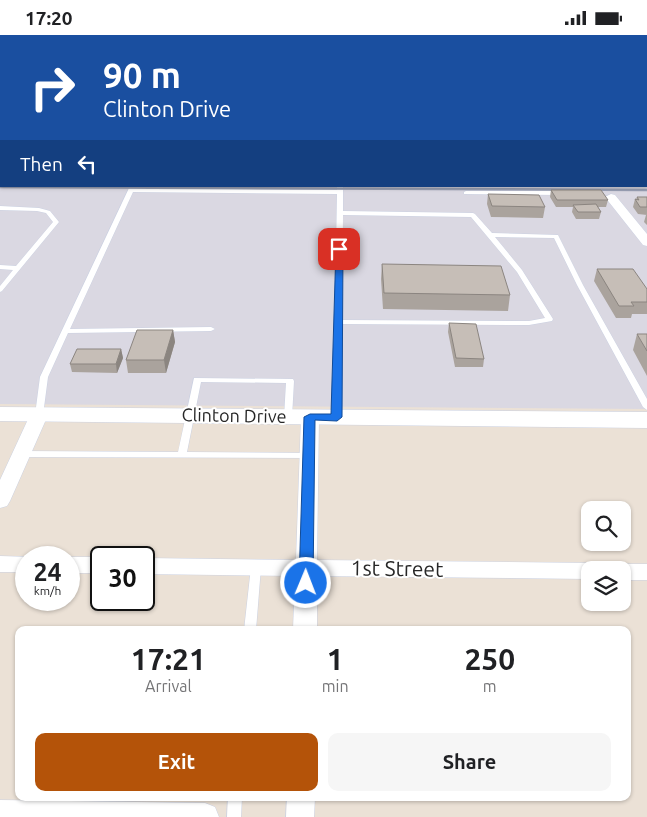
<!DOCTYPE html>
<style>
body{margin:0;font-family:Ubuntu,sans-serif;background:#f6f6f6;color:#202124;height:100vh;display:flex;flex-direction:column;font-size:19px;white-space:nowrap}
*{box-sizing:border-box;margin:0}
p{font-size:16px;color:#757577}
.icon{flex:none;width:28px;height:28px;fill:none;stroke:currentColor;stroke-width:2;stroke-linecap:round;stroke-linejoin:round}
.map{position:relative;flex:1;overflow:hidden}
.panel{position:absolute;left:15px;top:591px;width:616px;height:175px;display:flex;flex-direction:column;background:#fff;border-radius:10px;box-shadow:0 1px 4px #0004}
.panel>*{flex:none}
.hud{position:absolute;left:0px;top:0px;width:648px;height:152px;box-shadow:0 1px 4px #0004;background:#1a4fa0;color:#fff;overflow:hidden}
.controls{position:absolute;left:581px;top:466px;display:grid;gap:10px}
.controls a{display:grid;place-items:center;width:50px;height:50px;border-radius:10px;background:#fff;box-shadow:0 1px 4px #0004;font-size:25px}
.speed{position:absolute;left:15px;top:511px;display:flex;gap:10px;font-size:25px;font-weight:700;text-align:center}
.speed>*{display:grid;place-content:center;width:65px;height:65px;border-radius:50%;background:#fff;box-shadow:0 1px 4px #0004;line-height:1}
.speed small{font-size:12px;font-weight:400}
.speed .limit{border:2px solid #111;border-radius:8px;background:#fff;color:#111}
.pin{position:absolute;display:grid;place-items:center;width:42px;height:42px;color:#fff;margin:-21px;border-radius:10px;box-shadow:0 2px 8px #0006}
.me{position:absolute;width:55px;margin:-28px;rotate:1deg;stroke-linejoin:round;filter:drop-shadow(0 0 4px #0008)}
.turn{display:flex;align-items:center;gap:18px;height:105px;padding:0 20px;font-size:22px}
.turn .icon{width:65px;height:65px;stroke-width:2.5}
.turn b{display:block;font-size:35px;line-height:42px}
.then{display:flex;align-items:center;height:48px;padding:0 20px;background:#0003;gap:10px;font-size:19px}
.eta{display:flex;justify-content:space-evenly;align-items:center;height:85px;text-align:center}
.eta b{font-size:30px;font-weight:600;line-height:35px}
.button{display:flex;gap:10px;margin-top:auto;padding:10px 20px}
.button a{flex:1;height:58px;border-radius:10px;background:#b45309;color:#fff;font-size:20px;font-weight:600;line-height:58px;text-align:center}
.button a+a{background:#f6f6f6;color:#202124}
.status{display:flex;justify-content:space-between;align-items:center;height:35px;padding:0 25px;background:#fff;direction:ltr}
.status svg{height:14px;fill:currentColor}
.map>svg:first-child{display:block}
.industrial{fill:#dad8e2;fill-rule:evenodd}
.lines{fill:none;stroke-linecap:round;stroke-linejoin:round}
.service-casing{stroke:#ccd2e2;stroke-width:1}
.minor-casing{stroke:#ccd2e2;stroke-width:1}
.secondary-casing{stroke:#ccd2e2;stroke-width:1}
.service{fill:#fff;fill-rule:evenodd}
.minor{fill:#fff;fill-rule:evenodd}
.secondary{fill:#fff;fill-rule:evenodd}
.rail{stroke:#999fb3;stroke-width:2.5}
.wall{fill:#aaa39d}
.shaded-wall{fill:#8b8580}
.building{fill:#c6beb7;stroke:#8b8580}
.route{fill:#1a73e8;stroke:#114b97}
.labels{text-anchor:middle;stroke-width:4;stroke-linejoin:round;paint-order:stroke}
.street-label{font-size:18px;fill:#272727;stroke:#fff}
.near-street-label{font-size:21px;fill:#272727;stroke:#fff}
</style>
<div class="status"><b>17:20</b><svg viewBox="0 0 49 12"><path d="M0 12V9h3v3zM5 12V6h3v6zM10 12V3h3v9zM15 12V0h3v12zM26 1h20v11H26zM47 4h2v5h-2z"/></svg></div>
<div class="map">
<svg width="647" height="782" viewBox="0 0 647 782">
<rect width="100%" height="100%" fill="#ebe1d6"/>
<!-- industrial -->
<path class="industrial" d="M0,0H647V374L0,369ZM1,1H646V151H1Z"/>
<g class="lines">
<defs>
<path id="service" d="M272,0H276V1H273Z
M326,0H330V1H327Z
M393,0H397V1H394Z
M646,111H647V113H646Z
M0,139H1V143H0Z
M130,151H136L135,153L337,155V151H343V176L473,178L475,179L492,198L558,200L583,250L647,364V375L643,372L577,250L554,203L495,202L522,235L553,284L552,286L529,290L342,289L341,382L337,385L334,384L333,382L337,159L133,157L70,294L211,292L215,294L211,296L68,298L48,342L43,380L39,383L36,382L35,380L40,342ZM343,180L471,182L517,237L545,283L529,286L342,285Z
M466,156H562L565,158L562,160L464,159V157Z
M0,171L39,173L50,176L59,187L2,256L0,257V251L13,235L0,234V230L16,231L53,187L46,178L37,176L0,175Z
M194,343L293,344L294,346L292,382L288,385L284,382L286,348L201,347L187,417L309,418L314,421L312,423L21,422L16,419L21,416L178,417Z
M256,528L260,529L261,532L256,595H244L251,532L252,529Z
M228,762H242L241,782H227Z"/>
<path id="minor" d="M611,159L615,160L647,199V211L643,210L605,162Z
M39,375L45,376L48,380L10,466L7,471L0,473V445L30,380L33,376Z
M310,377L316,378L319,382L317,525L590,528L598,530L600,535H590V544L317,541V595H293L295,541L144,539V523L296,525L301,382L304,378Z
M0,521L31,522H26V537H0Z
M67,522H103L101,538H69Z
M622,529H647V545H622V535H612L614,531Z
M287,762H315L314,782H286Z
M0,765L205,768L215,772L219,782H0Z"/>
<path id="secondary" d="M0,372L647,377V393L0,386Z"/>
</defs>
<!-- service casing -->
<use href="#service" class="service-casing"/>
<!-- minor casing -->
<use href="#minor" class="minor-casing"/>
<!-- secondary casing -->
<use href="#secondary" class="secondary-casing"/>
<!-- service -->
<use href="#service" class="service"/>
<!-- minor -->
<use href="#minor" class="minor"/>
<!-- secondary -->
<use href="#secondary" class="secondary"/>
<!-- rail -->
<path class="rail" d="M0,152L647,155"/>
</g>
<!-- wall -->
<path class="wall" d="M215,0H263V1H215Z
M1,60V78H0V61Z
M551,155L608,165L606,172H598L601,177L599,184H576L572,177L573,172H556L550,162Z
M488,159L545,172L543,183L491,182L487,169Z
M637,162H647V180L638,179L633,172L635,164L636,165Z
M646,180H647V190L644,187Z
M382,229L510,260L508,276L383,274L381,244Z
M597,234L647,254V279H632L631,283H616L594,246Z
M449,288L484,324L483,332H455L448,297Z
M173,295L175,307L166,338H128L126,325Z
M637,299H647V341L633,315Z
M121,314L123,323L117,338L72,337L70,329Z"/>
<!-- shaded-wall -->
<path class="shaded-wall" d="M0,26H1V34L0,35Z
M173,295L175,307L166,338L164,325Z
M121,314L123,323L117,338L116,329Z"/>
<!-- building -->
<path class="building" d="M0,0H37L36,1H1V3H0Z
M121,0H130L137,1H116Z
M150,0H157L168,1H146Z
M0,19H1V26H0Z
M1,60V70H0V61Z
M551,155H601L608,165H557Z
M488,159L539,160L545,172L492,171Z
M637,162H647V172H640L635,164L639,165Z
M596,169L601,177H578L573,170Z
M382,229L501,231L510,260L384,258Z
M597,234H633L647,254V267H631L634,271H619Z
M449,288L476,289L484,324L456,323Z
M137,295H173L164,325H126Z
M637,299H647V316Z
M77,314H121L116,329H70Z"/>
<!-- route -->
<path class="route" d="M336,212L343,214L342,382L337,386L315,385L313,548L311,552H301L299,548L304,382L310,379H331Z"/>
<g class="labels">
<!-- street labels -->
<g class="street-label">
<text transform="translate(234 381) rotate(1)" y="6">Clinton Drive</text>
</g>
<!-- near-street labels -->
<g class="near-street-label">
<text transform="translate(397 534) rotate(1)" y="7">1st Street</text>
</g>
</g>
</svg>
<div class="controls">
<a><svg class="icon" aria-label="search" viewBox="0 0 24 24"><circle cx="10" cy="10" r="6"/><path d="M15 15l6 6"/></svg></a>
<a><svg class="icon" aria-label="layers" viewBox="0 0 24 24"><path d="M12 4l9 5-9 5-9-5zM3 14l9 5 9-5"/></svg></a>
</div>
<div class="speed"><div>24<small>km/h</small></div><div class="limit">30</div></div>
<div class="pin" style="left:339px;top:214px;background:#d93025"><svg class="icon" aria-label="arrive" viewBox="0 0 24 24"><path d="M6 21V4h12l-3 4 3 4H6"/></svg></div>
<svg class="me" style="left:306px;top:548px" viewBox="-20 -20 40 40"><circle r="17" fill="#1a73e8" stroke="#fff" stroke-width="3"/><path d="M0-11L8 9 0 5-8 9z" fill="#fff"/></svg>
<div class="hud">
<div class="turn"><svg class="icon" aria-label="right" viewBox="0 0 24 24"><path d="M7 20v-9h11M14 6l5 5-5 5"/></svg><div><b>90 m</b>Clinton Drive</div></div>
<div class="then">Then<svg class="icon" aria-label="left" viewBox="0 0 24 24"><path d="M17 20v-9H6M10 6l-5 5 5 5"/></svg></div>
</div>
<section class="panel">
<div class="eta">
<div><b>17:21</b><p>Arrival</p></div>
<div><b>1</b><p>min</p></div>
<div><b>250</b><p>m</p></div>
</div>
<div class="button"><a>Exit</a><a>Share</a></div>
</section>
</div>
